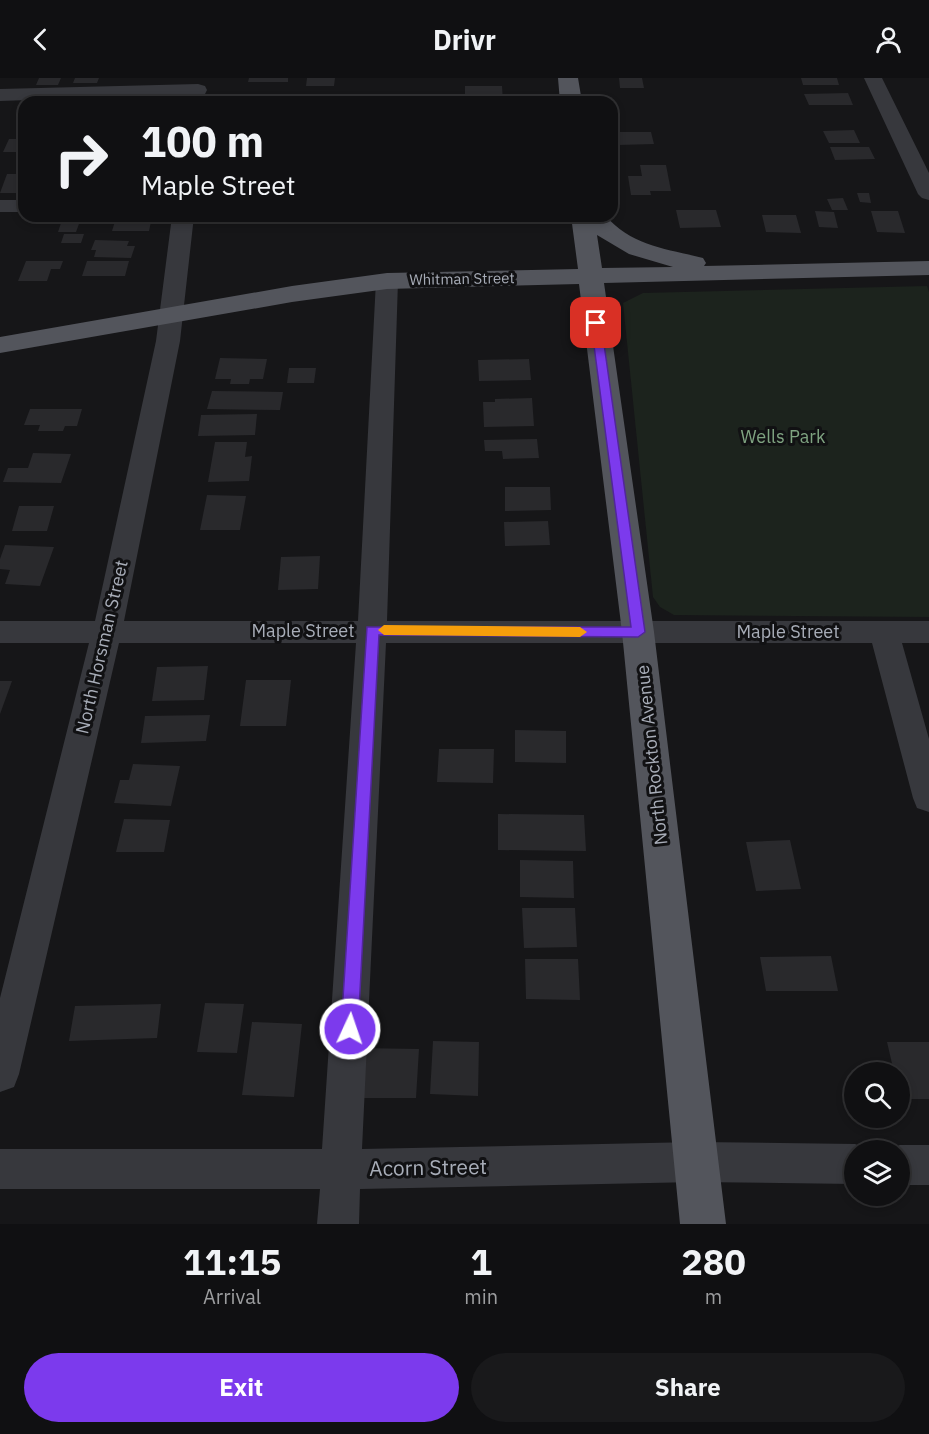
<!DOCTYPE html>
<style>
body{margin:0;font-family:"IBM Plex Sans",sans-serif;background:#19191b;color:#f1f3f6;height:100vh;display:flex;flex-direction:column;font-size:22px;white-space:nowrap}
*{box-sizing:border-box;margin:0}
p{font-size:20px;color:#9c9d9f}
.icon{flex:none;width:33px;height:33px;fill:none;stroke:currentColor;stroke-width:2;stroke-linecap:round;stroke-linejoin:round}
.map{position:relative;height:1146px;overflow:hidden}
.side{display:flex;flex-direction:column;background:#101012;flex:1}
.side>*{flex:none}
.guide{position:absolute;left:18px;top:18px;width:600px;height:126px;border-radius:18px;box-shadow:0 3px 9px #0003,0 0 0 2px #303032;background:#101012;color:#f1f3f6;overflow:hidden}
.buttons{position:absolute;left:844px;top:984px;display:grid;gap:12px}
.buttons a{display:grid;place-items:center;width:66px;height:66px;border-radius:50%;background:#101012;box-shadow:0 3px 9px #0003,0 0 0 2px #303032;font-size:30px}
.pin{position:absolute;display:grid;place-items:center;width:51px;height:51px;color:#fff;margin:-26px;border-radius:12px;box-shadow:0 3px 9px #0006}
.me{position:absolute;width:66px;margin:-33px;rotate:3deg;stroke-linejoin:round;filter:drop-shadow(0 0 4px #0008)}
.turn{display:flex;align-items:center;gap:21px;height:126px;padding:0 24px;font-size:27px}
.turn .icon{width:78px;height:78px;stroke-width:2.5}
.turn b{display:block;font-size:42px;line-height:51px}
.eta{display:flex;justify-content:space-evenly;align-items:center;height:102px;text-align:center}
.eta b{font-size:36px;font-weight:800;line-height:42px}
.primary-button{display:flex;gap:12px;margin-top:auto;padding:12px 24px}
.primary-button a{flex:1;height:69px;border-radius:36px;background:#7c3aed;color:#fff;font-size:24px;font-weight:800;line-height:69px;text-align:center}
.primary-button a+a{background:#19191b;color:#f1f3f6}
header{display:flex;justify-content:space-between;align-items:center;height:78px;padding:0 24px;background:#101012;font-size:27px;font-weight:800}
.map>svg:first-child{display:block}
.green{fill:#1c231d}
.building{fill:#29292c}
.lines{fill:none;stroke-linecap:round;stroke-linejoin:round}
.minor{fill:#37383d;fill-rule:evenodd}
.major{fill:#53555c;fill-rule:evenodd}
.route{fill:#7c3aed;stroke:#51269a;stroke-width:1.5}
.slow{fill:#f59e0b}
.labels{text-anchor:middle;stroke-width:6;stroke-linejoin:round;paint-order:stroke}
.far-street-label{font-size:15px;fill:#a8adb8;stroke:#111113}
.park-label{font-size:18px;fill:#7fa381;stroke:#111113}
.street-label{font-size:18px;fill:#a8adb8;stroke:#111113}
.near-street-label{font-size:21px;fill:#a8adb8;stroke:#111113}
</style>
<header><svg class="icon" aria-label="back" viewBox="0 0 24 24"><path d="M15 5l-7 7 7 7"/></svg>Drivr<svg class="icon" aria-label="person" viewBox="0 0 24 24"><circle cx="12" cy="8" r="4"/><path d="M4 21q1-7 8-7t8 7"/></svg></header>
<div class="map">
<svg width="929" height="1146" viewBox="0 0 929 1146">
<rect width="100%" height="100%" fill="#161618"/>
<!-- green -->
<path class="green" d="M927,208L929,214V539L674,537L660,529L653,519L623,225L643,215Z"/>
<!-- building -->
<path class="building" d="M39,0H61L58,7H36Z
M75,0H99L97,5H73Z
M249,0H288V4H248Z
M307,0H335L334,8H306Z
M619,0H642L644,10H620Z
M801,0H837L839,7H803Z
M465,8H502L503,24H466V20H477V16H465Z
M848,15L853,27H809L804,16Z
M290,20L289,24H259L260,21Z
M854,52L860,65H829L823,53Z
M616,54H651L654,66L618,67Z
M9,61H24V74H3Z
M830,69H869L875,81L835,82Z
M640,87H666L671,113H650L651,117H631L628,98H642Z
M7,96H24V115H0Z
M857,115H869L871,125L860,124Z
M843,120L848,132H832L827,121Z
M676,132H716L721,149L680,150Z
M815,133L834,134L838,150L819,149Z
M871,133H898L905,155L877,154Z
M762,137H796L801,155L766,154Z
M479,138H509V144H479Z
M152,139L149,153H112L116,140Z
M62,142L80,143L76,154H58Z
M64,156H84L81,165H61Z
M95,162L129,163L127,168H135L131,180L94,179L96,172H91Z
M26,183H63L60,191H51L47,203H18Z
M87,183H129L125,198H82Z
M220,280L267,281L263,301H250L249,306H230L231,301H215Z
M529,281L531,302L479,303L478,282Z
M289,290H316L314,305H287Z
M212,313L283,314L280,332L207,331Z
M532,320L534,348L484,349L483,324H495V321Z
M30,331H82L77,348H65L63,353H38L40,347H24Z
M257,336L255,357L198,358L201,337Z
M537,361L539,380L503,381L502,373H485L484,362Z
M215,364H247L245,379L252,378L249,403L208,404Z
M33,375L71,376L61,405L3,404L8,390H28Z
M505,409H550L551,432L505,433Z
M207,417L246,418L240,452H200Z
M19,428H54L47,453H12Z
M548,443L550,467L505,468L504,444Z
M5,467L54,469L40,508L5,506L10,492L0,491V481Z
M320,478L318,511L278,512L281,479Z
M208,588L204,622L152,623L157,589Z
M246,602H291L286,648H240Z
M0,603H12L0,636Z
M210,637L206,663L141,665L145,638Z
M515,652L566,653V685L515,684Z
M439,671H494L493,705L437,704Z
M133,686L180,688L171,728L114,725L120,702H129Z
M498,736L584,737L586,773L498,772Z
M124,741L170,742L164,774H116Z
M790,762L801,811L756,813L746,764Z
M520,782L573,783L574,820L520,819Z
M522,830H575L577,869L524,870Z
M831,878L838,913H766L760,879Z
M525,881H578L580,922L526,921Z
M205,925L244,926L237,975L197,974Z
M161,926L157,960L69,963L75,928Z
M252,944L302,946L294,1019L242,1017Z
M433,963L479,964L478,1018L430,1016Z
M887,964H929V1021H900V994H894Z
M356,970L419,971L416,1020H353Z"/>
<g class="lines">
<!-- minor -->
<path class="minor" d="M864,0H882L929,95V122L922,120L918,116Z
M198,6L205,8L207,12L205,16L0,23V11Z
M0,122H24V134H0Z
M172,138H194L180,263L124,543H358L376,203L379,198L387,196L395,198L398,203L387,543H929V565H902L929,661V734L917,730L913,720L872,565H386L362,1071L696,1064L855,1066L869,1072H855V1106L696,1104L360,1111L359,1146H317L320,1111H0V1071H322L356,565H119L19,996L14,1009L0,1014V920L89,565H0V543H95L156,263Z
M900,1067H929V1107H900V1072H887Z"/>
<!-- major -->
<path class="major" d="M558,0H578L582,24H560Z
M571,138H606C631,168 668,171 703,180L706,185L704,188L929,183V197L604,205L654,554L726,1146H680L622,554L579,206L387,211L292,224L0,275V259L292,208L387,195L578,191ZM597,157L629,176L673,189L602,190Z"/>
</g>
<!-- route -->
<path class="route" d="M596,242L601,245L645,554L638,559L379,557L358,951L356,956L350,959L343,956L341,951L367,549H631L591,245Z"/>
<!-- slow -->
<path class="slow" d="M384,547L580,549L587,554L580,559L384,557L378,552Z"/>
<g class="labels">
<!-- far-street labels -->
<g class="far-street-label">
<text transform="translate(462 201) rotate(-1)" y="5">Whitman Street</text>
</g>
<!-- park labels -->
<g class="park-label">
<text x="783" y="365">Wells Park</text>
</g>
<!-- street labels -->
<g class="street-label">
<text x="303" y="559">Maple Street</text>
<text x="788" y="560">Maple Street</text>
<text transform="translate(102 569) rotate(-77)" y="6">North Horsman Street</text>
<text transform="translate(652 677) rotate(-96)" y="6">North Rockton Avenue</text>
</g>
<!-- near-street labels -->
<g class="near-street-label">
<text transform="translate(428 1090) rotate(-1)" y="7">Acorn Street</text>
</g>
</g>
</svg>
<div class="buttons">
<a><svg class="icon" aria-label="search" viewBox="0 0 24 24"><circle cx="10" cy="10" r="6"/><path d="M15 15l6 6"/></svg></a>
<a><svg class="icon" aria-label="layers" viewBox="0 0 24 24"><path d="M12 4l9 5-9 5-9-5zM3 14l9 5 9-5"/></svg></a>
</div>
<div class="pin" style="left:596px;top:245px;background:#d93025"><svg class="icon" aria-label="arrive" viewBox="0 0 24 24"><path d="M6 21V4h12l-3 4 3 4H6"/></svg></div>
<svg class="me" style="left:350px;top:951px" viewBox="-20 -20 40 40"><circle r="17" fill="#7c3aed" stroke="#fff" stroke-width="3"/><path d="M0-11L8 9 0 5-8 9z" fill="#fff"/></svg>
<div class="guide">
<div class="turn"><svg class="icon" aria-label="right" viewBox="0 0 24 24"><path d="M7 20v-9h11M14 6l5 5-5 5"/></svg><div><b>100 m</b>Maple Street</div></div>
</div>
</div>
<section class="side">
<div class="eta">
<div><b>11:15</b><p>Arrival</p></div>
<div><b>1</b><p>min</p></div>
<div><b>280</b><p>m</p></div>
</div>
<div class="primary-button"><a>Exit</a><a>Share</a></div>
</section>
